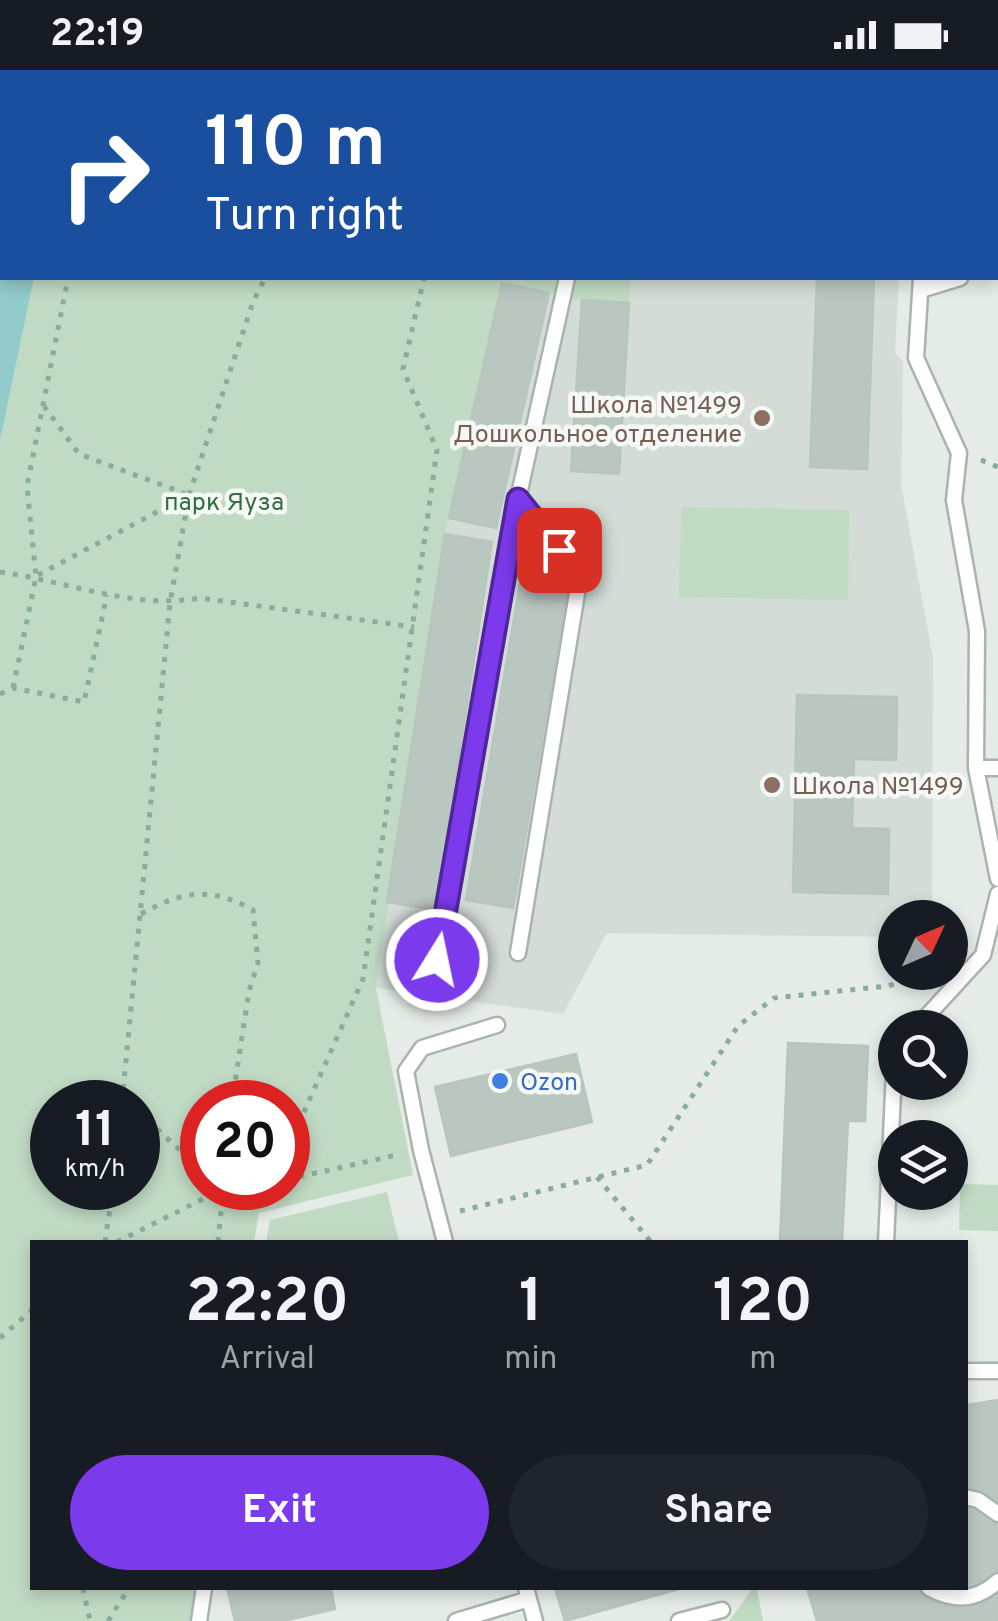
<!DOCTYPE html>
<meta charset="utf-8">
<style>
body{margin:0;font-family:Overpass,sans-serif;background:#20242c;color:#f1f3f6;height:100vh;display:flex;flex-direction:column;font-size:38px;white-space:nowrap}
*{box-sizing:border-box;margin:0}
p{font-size:32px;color:#9ea1a6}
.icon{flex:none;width:55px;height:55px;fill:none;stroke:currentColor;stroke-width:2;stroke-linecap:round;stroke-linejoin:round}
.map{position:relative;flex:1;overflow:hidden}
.sheet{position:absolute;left:30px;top:1170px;width:938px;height:350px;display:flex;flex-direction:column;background:#171b24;border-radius:0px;box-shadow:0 5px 15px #0003}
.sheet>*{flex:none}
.top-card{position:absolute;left:0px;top:0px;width:1000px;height:210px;box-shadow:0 5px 15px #0003;background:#1a4fa0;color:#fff;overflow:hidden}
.needle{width:65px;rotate:46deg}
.controls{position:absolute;left:878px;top:830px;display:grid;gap:20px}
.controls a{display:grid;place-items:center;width:90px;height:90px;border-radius:50%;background:#171b24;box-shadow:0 5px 15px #0003;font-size:50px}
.speed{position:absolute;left:30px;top:1010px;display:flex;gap:20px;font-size:50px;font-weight:700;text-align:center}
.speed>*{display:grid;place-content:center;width:130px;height:130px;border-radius:50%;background:#171b24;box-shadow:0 5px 15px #0003;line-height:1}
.speed small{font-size:25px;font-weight:400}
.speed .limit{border:15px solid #d22;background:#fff;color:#111}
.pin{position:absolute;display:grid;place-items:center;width:85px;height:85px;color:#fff;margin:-42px;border-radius:20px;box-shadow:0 5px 15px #0006}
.me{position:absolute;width:110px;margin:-55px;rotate:10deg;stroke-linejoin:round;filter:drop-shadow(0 0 8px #0008)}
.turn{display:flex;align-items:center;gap:35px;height:210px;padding:0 40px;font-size:45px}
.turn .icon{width:130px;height:130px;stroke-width:2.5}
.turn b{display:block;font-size:70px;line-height:85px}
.eta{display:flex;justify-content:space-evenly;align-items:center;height:170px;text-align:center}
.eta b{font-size:60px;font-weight:700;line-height:70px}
.cta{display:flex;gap:20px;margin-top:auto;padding:20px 40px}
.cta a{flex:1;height:115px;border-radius:60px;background:#7c3aed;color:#fff;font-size:40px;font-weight:700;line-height:115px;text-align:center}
.cta a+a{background:#20242c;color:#f1f3f6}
.status{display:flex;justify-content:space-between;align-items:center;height:70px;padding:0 50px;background:#171b24;direction:ltr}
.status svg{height:28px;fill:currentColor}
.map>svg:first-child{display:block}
.built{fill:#d3dcd6}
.green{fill:#c0dac3;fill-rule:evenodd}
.water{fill:#93caca}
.building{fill:#bac7c0;stroke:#b8c5bd;stroke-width:2.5}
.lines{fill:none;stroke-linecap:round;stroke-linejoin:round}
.lane-casing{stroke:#a8b4ad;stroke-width:19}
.path{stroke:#89ac9b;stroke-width:5;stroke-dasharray:5 8;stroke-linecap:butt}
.lane{stroke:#fff;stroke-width:14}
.route-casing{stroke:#51269a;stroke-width:25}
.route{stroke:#7c3aed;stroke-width:18}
.education-dot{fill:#8d6e63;stroke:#f5f9f6;stroke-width:4}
.shop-dot{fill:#3f7fe0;stroke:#f5f9f6;stroke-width:4}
.labels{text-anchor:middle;stroke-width:9;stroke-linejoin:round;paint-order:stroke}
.education-label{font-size:25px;fill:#785e54;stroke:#f5f9f6;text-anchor:end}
.park-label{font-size:25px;fill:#356e42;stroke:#f5f9f6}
.shop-label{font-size:25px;fill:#366cbe;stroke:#f5f9f6;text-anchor:start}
</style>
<div class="status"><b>22:19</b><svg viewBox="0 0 49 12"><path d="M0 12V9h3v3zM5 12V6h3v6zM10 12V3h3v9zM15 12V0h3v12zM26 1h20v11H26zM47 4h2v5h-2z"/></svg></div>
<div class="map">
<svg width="998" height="1551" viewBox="0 0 998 1551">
<rect width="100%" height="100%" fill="#e5ece7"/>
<!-- built -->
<path class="built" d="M625,0H913L624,2Z
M631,208H899L895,283L903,291L901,414L933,588L932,847L895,848V867L607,863L563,944L376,918L445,464L502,213L549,223L629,232Z"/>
<!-- green -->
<path class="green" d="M139,0H668V2H138Z
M34,208H631L629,233L582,230L502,214L445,464L376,918L413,1105L259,1143L254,1172H32V1518H196L191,1551H0V371ZM52,1032H138V1118H52ZM202,1032H288V1118H202Z
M681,437L849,440L848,530L679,527Z
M960,1114L998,1115V1161L959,1160Z
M387,1122L399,1172H266L270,1150Z
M753,1518H757L763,1551H729Z"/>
<!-- water -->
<path class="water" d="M0,0H67L2,2V208H34L0,371Z"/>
<!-- building -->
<path class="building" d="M817,208H874L867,399L810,397Z
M502,213L549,223L496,458L449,448Z
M582,230L629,233L619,404L571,401Z
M445,464L492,472L435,840L387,832Z
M521,508L568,516L513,838L466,830Z
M797,625L897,627L896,690L854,689L852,758L889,759L888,824L793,822Z
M788,973L868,976L865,1051H848L842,1172H780Z
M576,984L592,1052L451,1086L435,1017Z
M965,1328L967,1335L998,1330V1551H817L807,1518H965Z
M227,1518H337L331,1519L335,1539L283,1551H235Z
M555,1518H682L565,1551Z"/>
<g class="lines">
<defs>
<path id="lane" d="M590,2V0
M927,2V0
M998,196V195
M921,208L916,288L959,383L954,430L977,561L976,698L998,809
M921,220L960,208
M976,698H998
M518,883L580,505L518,429
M437,890L518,429L567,208
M916,958L983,885L998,824
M445,1172L421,1080L406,1001L422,978L497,955
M886,1172L895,980
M965,1301H998
M965,1427L978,1430L998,1444
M526,1518L535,1551
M929,1518C954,1532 977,1531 998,1511
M199,1551L204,1518
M456,1551L529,1529
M679,1551L722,1540"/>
</defs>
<!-- lane casing -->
<use href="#lane" class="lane-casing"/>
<!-- path -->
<path class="path" d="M473,0L474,2
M91,2H95
M303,2L307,0
M422,2L424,0
M44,336L79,384L189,425
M981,390L998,397
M0,502C67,511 132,540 200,528L414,557
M38,505L187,426
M13,618L36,507L27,416L68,208
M0,624L13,618L84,632L107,525
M141,844C183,821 210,816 253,840L258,893L249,921L232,1032
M122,1032L170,533L189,425L253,232L265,208
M138,1041L202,1101
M288,1078L363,909L437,380L403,299L424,208
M288,1101L298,1107L401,1084
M597,1107L651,1172
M460,1141L647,1095L738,956L774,928L888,916L929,902
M105,1172L113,1118
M117,1172L223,1119L221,1118
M218,1172L223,1120
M0,1268L32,1240
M83,1518L90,1551
M108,1551L129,1518"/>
<!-- lane -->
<use href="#lane" class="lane"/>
</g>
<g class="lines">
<defs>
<path id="route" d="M437,890L518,429L559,480"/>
</defs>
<!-- route casing -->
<use href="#route" class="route-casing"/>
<!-- route -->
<use href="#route" class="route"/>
</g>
<!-- markers -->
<g class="education-dot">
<circle cx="762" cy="348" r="10"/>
<circle cx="772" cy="715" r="10"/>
</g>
<circle class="shop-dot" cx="500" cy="1011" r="10"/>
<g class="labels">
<!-- education labels -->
<g class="education-label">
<text x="742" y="343">Школа №1499<tspan x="742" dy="29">Дошкольное отделение</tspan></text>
<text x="792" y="724" text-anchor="start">Школа №1499</text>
</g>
<!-- park labels -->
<g class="park-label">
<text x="224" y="440">парк Яуза</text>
</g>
<!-- shop labels -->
<g class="shop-label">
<text x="520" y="1020">Ozon</text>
</g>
</g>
</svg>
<div class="controls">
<a><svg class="needle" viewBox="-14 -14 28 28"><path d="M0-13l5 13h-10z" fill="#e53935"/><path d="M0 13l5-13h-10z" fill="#9ea1a6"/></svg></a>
<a><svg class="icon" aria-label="search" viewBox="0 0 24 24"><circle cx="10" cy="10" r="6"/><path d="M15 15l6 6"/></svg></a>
<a><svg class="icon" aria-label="layers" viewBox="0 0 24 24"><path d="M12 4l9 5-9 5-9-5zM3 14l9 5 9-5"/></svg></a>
</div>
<div class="speed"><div>11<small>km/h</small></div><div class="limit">20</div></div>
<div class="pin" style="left:559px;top:480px;background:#d93025"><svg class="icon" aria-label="arrive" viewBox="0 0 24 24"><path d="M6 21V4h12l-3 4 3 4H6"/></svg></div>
<svg class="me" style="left:437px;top:890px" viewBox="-20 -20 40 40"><circle r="17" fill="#7c3aed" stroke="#fff" stroke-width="3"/><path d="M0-11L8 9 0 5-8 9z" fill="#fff"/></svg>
<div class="top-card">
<div class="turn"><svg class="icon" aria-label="right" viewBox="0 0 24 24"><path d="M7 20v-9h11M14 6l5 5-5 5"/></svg><div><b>110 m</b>Turn right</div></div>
</div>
<section class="sheet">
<div class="eta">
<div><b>22:20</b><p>Arrival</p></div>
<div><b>1</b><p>min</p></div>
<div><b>120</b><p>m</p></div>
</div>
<div class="cta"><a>Exit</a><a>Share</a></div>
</section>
</div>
